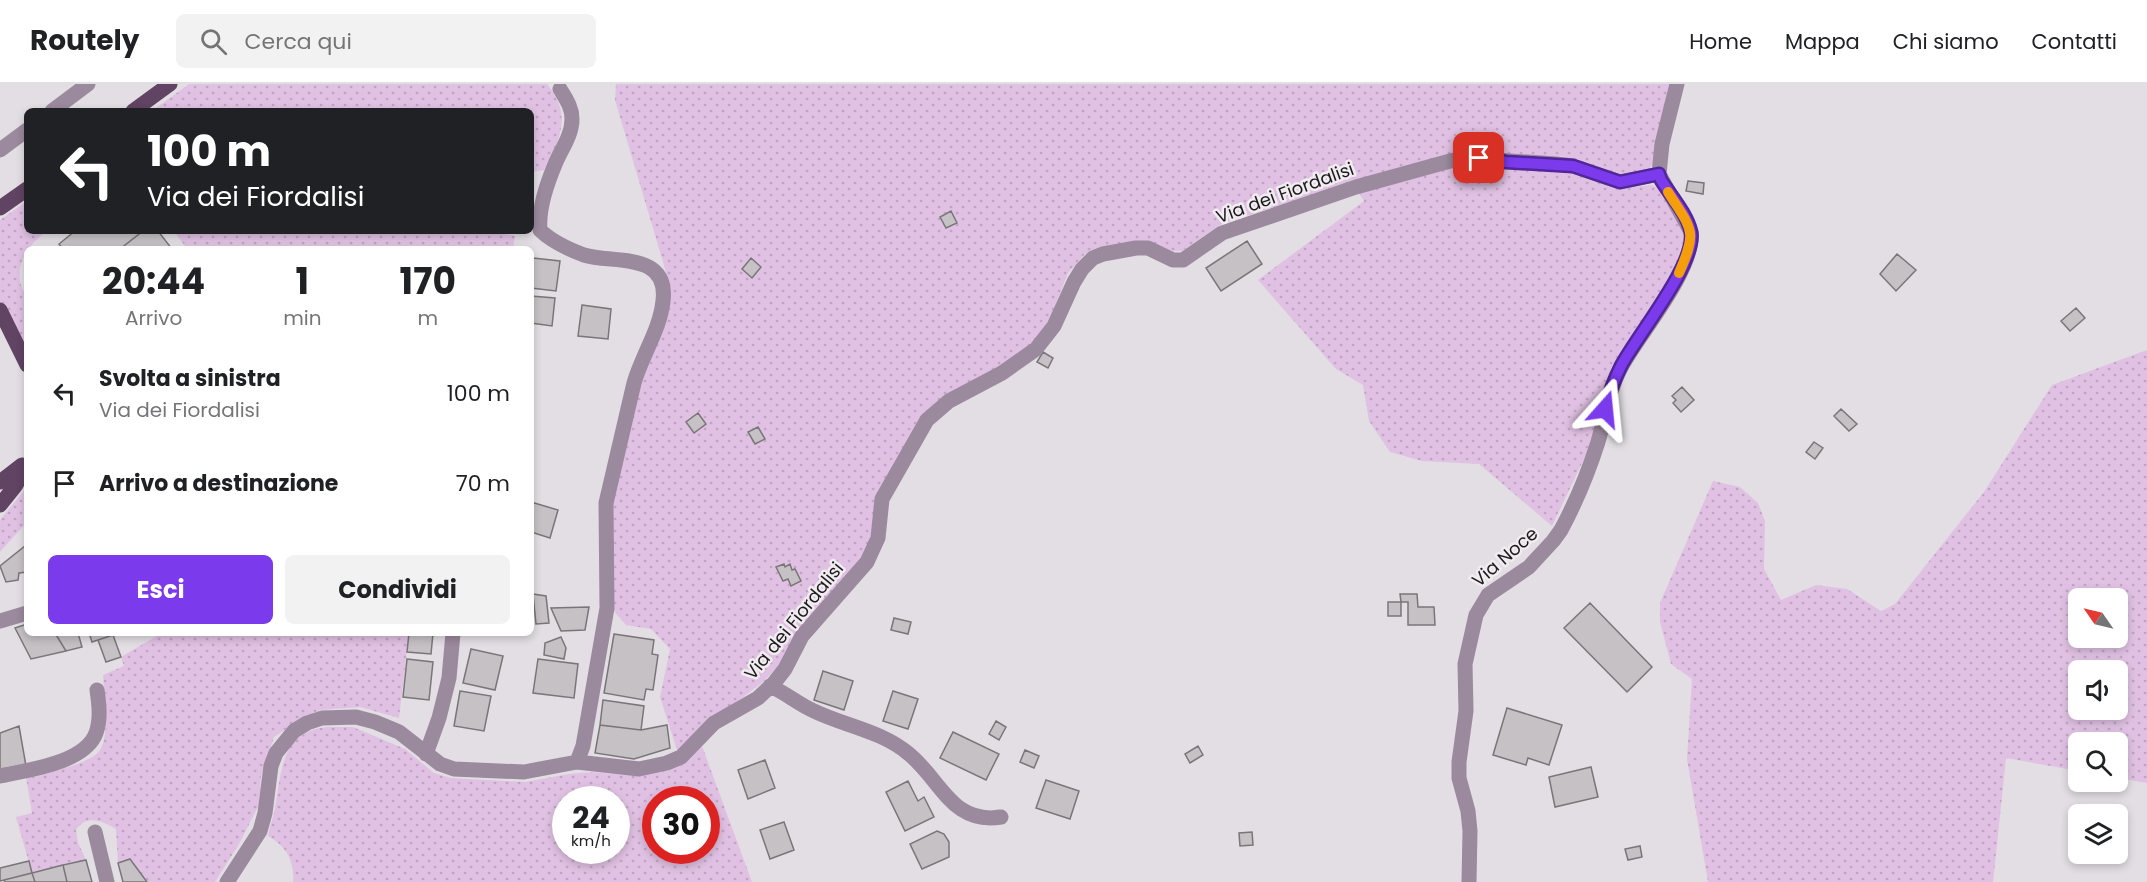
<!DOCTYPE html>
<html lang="it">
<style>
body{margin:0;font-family:Poppins,sans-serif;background:#f2f2f2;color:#202124;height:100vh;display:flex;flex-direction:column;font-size:22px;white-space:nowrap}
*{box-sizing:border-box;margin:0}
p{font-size:20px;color:#757577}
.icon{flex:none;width:33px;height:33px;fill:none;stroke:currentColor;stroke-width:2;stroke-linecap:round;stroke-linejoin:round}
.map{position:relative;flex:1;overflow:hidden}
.details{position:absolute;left:24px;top:162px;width:510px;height:390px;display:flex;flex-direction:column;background:#fff;border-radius:9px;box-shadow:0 3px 9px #0003}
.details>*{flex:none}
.guide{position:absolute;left:24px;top:24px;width:510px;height:126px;border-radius:9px;box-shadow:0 3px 9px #0003;background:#202124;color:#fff;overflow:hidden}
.needle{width:39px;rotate:304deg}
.buttons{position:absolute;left:2068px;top:504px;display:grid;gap:12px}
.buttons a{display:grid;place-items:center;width:60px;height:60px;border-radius:9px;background:#fff;box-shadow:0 3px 9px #0003;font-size:30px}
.speed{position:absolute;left:552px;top:702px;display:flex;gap:12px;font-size:30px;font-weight:700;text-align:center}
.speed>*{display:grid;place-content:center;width:78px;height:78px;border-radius:50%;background:#fff;box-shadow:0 3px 9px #0003;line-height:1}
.speed small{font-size:15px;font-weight:400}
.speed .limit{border:9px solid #d22;background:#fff;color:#111}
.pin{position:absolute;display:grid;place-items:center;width:51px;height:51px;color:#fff;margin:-26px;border-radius:12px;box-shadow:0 3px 9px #0006}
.me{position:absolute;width:66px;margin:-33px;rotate:18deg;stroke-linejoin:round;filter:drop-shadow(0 0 4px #0008)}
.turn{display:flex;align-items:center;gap:21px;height:126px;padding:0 24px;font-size:27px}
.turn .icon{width:78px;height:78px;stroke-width:2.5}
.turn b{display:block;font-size:42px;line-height:51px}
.eta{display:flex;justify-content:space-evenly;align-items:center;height:102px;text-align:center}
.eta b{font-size:36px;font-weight:700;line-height:42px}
.cta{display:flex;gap:12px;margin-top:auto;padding:12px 24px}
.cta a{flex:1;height:69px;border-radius:9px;background:#7c3aed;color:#fff;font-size:24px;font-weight:700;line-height:69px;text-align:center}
.cta a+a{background:#f2f2f2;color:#202124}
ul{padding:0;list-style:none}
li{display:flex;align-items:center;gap:18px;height:90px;padding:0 24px}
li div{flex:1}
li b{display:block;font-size:22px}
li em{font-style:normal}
header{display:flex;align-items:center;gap:36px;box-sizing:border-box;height:84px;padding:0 30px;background:#fff;border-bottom:2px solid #e0e0e0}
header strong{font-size:28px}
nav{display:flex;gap:33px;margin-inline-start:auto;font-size:21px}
.search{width:420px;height:54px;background:#f2f2f2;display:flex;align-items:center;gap:15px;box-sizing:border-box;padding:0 21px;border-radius:9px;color:#757577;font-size:22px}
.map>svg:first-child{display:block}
.grass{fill:url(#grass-dots);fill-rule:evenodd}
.building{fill:#c5c1c5;stroke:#797679;stroke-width:1.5}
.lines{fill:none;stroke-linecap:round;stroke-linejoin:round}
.street{stroke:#9b899d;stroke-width:15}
.primary{stroke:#614364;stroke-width:15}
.route-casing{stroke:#51269a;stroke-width:15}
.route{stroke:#7c3aed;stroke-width:10}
.slow{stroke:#f59e0b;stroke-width:10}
.labels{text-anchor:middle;stroke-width:5;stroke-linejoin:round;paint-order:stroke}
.street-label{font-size:18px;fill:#1c1a1c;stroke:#f0ecf0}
</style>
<header>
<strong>Routely</strong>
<div class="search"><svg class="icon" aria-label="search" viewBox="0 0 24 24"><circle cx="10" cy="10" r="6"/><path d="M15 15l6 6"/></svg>Cerca qui</div>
<nav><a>Home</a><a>Mappa</a><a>Chi siamo</a><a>Contatti</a></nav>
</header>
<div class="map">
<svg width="2147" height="798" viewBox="0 0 2147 798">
<defs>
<pattern id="grass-dots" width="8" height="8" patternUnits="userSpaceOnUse" patternTransform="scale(1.5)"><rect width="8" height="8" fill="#e0c1e3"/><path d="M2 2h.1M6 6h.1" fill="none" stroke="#c0a5c2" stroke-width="1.8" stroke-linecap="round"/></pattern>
</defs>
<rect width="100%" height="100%" fill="#e2dee3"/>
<!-- grass -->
<path class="grass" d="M189,0H547C572,30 561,55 544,86L531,88V27H152Z
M616,0H1669L1653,79L1648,88L1623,92L1561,72L1510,73L1362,95L1221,140L1182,167L1097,165L1085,170L1068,189L1048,240L1038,255L998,285L945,312L932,321L921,335L876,413L871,454L862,475L781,579L763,598L731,622L712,631L678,669L660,613L670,565L651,545L626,541L614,527L611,416L644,287L658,256L671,205L615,16Z
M1470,80L1559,86L1622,104L1652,101L1660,105L1685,149L1682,169L1552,442L1479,380L1422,377L1390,368L1369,337L1363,301L1336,285L1258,196L1364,117L1359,109L1454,81Z
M27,117V147H47C29,160 15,178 21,201C22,206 26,209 27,214C30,229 27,249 27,266L0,219V136Z
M174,147H487L515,152L513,165H187Z
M2147,266V699L2118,694V658H2079V687L2006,674L1993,798H1708L1687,675L1692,595L1671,580L1660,538V519L1713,397L1740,403L1758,419L1765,437L1764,485L1781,516L1816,501L1847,505L1881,527L1895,520L1984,408L2052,301ZM2118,514V554H2079V514ZM2118,586V626H2079V586Z
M27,403V438L0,468V436Z
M162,549H409L399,634L360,623L320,626L301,635L274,653L261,692L259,721L239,760L215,798H147L130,775L118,779L116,745C103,737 86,730 76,746L78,759L86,776L32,789L16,733L32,729L26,693C45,688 89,682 100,666C110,652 104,609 103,591L124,582L121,573Z
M327,643H353L405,665L434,689L451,694L525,698L569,690L592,688L634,692L671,686L682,681L702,662L752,798H293C295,777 286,762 268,752C269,744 272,737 274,729C282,692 278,648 327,643ZM566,716H616V766H566ZM656,716H706V766H656Z"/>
<!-- building -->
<path class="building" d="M1688,97L1704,99L1703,110L1686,107Z
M951,127L957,139L946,144L940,133Z
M75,147H143L120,165H63L59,160Z
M143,147H158L172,165H120Z
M1247,157L1262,180L1221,207L1206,184Z
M1897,170L1916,186L1896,207L1880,190Z
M533,174L560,177L556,207L531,204Z
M751,174L761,183L752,194L742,185Z
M531,212L555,214L552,242L531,239Z
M582,221L611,225L608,255L578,252Z
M2076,224L2085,234L2070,247L2061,237Z
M1043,268L1053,274L1048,284L1037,278Z
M1682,303L1694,316L1681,328L1673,319L1676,316L1672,312Z
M1841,325L1857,340L1849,347L1834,332Z
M698,329L706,340L694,349L686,338Z
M758,343L765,355L755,360L748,348Z
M1814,358L1823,364L1815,375L1806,368Z
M531,418L558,426L550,454L531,448Z
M25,462L27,488L19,489L18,496L6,498L0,482Z
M784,480L785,483L790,480L792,486L795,485L801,497L791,502L788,495L783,497L776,483Z
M533,510L546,512L549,539L536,540Z
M1400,510H1417L1418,523H1434L1435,541H1408V518H1401Z
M1388,518H1401V532H1388Z
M1590,519L1652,583L1627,608L1564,544Z
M589,523L585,546L561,547L551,524Z
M894,534L911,538L908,550L891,546Z
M27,540V549H55L66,567L31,575L15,544Z
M55,549H78L82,563L66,567Z
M89,549H113V551L92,558Z
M409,549H433L431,570L407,568Z
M614,550L654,556L652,570L658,571L653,606L646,605L644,616L604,609Z
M113,551L121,573L106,578L98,556Z
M561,553L566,564L564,575L544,571L545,559Z
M471,565L503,572L495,606L463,599Z
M407,575L433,578L429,616L403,613Z
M538,575L578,580L574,614L533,609Z
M823,587L853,597L844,626L814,616Z
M460,607L491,612L484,647L454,642Z
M893,607L918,615L908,645L883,637Z
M603,616L644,622L641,646L600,641Z
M1507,624L1562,641L1549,681L1528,674L1526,681L1493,671Z
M996,637L1006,643L999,656L989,650Z
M600,641L641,646L667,641L670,664L634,675L595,669Z
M19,642L26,682L0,685V649Z
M953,648L999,670L986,696L940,674Z
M1198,662L1203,671L1190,679L1185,670Z
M1025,666L1039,672L1034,684L1020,678Z
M765,676L775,704L748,715L738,686Z
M1591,683L1598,713L1555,723L1549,693Z
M1046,696L1079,707L1070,735L1036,724Z
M908,697L918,717L924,713L934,733L905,747L886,708Z
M784,738L794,766L770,775L760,746Z
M937,747L944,750L949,758V773L922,785L910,760Z
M1252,748L1253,761L1240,762L1239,749Z
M1640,762L1642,773L1628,776L1625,765Z
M130,775L147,798H123L118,779Z
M86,776L92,798H67L63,781Z
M29,777L32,789L0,797V784Z
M63,781L67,798H35L32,789Z
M32,789L35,798H5L4,796Z"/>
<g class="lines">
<!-- street -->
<path class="street" d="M560,5C566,15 572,23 572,35C572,51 562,64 556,78C547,99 538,124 540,146C552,158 568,165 584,171C613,180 669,167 663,217C660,246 642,271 634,299L606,419L607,524L583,662L577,678
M52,27L88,0
M0,66L27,46
M0,537L27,529
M770,602C786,609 798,620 814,627C845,642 882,647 909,670C941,696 952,741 1001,733
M426,670L439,634L449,594L453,549
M0,692C28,686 85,679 96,649C101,635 99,620 97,606
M95,748L107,798
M227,798L260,747L265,729L271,682L276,669L294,647L307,639L322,634L356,633L375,638L399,648L440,680L454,685L524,688L577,678L639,685L667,679L681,673L714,639L758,614L774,599L785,585L802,552L867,478L878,454L882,415L927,336L949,317L1002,289L1036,265L1054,242L1074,198L1082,185L1093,174L1103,170L1136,164H1148L1173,176H1183L1222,149L1356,103L1450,77L1467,74L1557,80L1573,82L1620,98L1659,90
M1469,798L1470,747L1468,727L1459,694V678L1466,627L1465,580L1476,531L1488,511L1529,483L1553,457L1561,446C1575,420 1589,386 1598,358C1606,331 1609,304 1623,280C1642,246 1694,187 1691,148L1659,90L1662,60L1677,0"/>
<!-- primary -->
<path class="primary" d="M133,27L170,0
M0,124L27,105
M0,226L27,281
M0,398L22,381
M0,421L16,401L27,381"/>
</g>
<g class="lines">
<defs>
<path id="route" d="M1479,74L1506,78L1573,82L1620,98L1659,90L1661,96C1671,112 1687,130 1691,148C1697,179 1636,253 1621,282C1614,296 1609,310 1605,325"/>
</defs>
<!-- route casing -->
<use href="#route" class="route-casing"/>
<!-- route -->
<use href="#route" class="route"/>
<!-- slow -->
<path class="slow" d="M1668,108C1692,146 1698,146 1679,189"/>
</g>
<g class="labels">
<!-- street labels -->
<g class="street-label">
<text transform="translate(1285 109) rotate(-20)" y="6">Via dei Fiordalisi</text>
<text transform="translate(1505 473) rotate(-41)" y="6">Via Noce</text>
<text transform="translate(794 537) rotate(-51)" y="6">Via dei Fiordalisi</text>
</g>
</g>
</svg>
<div class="buttons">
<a><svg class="needle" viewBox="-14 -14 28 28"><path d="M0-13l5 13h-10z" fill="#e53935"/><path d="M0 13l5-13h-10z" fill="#757577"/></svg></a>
<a><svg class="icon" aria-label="sound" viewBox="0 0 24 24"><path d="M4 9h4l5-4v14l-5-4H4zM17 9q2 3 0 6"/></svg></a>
<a><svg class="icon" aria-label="search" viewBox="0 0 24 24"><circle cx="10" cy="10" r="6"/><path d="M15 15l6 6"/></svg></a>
<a><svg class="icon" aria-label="layers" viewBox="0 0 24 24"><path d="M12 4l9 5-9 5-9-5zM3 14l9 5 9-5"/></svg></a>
</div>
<div class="speed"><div>24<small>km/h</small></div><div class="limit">30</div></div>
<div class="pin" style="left:1479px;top:74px;background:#d93025"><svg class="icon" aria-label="arrive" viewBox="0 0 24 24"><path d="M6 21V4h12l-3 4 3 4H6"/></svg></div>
<svg class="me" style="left:1605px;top:325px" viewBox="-20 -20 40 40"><path d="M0-17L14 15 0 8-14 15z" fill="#7c3aed" stroke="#fff" stroke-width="4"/></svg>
<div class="guide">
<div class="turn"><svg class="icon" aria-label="left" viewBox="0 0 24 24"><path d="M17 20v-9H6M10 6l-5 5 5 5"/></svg><div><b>100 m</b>Via dei Fiordalisi</div></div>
</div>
<section class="details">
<div class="eta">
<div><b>20:44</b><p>Arrivo</p></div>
<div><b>1</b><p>min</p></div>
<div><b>170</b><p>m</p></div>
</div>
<ul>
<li><svg class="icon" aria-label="left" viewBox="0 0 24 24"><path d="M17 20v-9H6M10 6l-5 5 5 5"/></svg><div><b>Svolta a sinistra</b><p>Via dei Fiordalisi</p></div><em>100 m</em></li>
<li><svg class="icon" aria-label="arrive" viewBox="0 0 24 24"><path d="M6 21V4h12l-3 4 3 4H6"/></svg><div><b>Arrivo a destinazione</b></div><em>70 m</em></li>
</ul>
<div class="cta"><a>Esci</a><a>Condividi</a></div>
</section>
</div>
